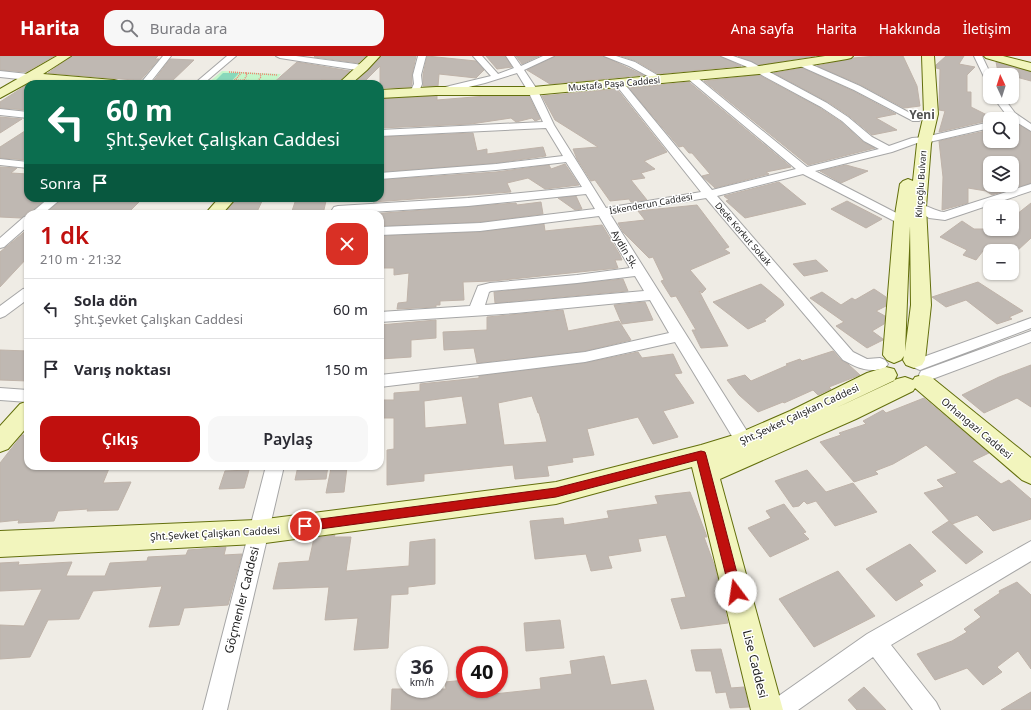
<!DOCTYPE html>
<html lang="tr">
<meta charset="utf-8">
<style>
body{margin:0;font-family:"Noto Sans",sans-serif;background:#f7f7f7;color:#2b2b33;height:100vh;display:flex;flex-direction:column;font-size:15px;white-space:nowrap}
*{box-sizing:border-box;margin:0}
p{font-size:13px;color:#7c7c81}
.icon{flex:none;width:22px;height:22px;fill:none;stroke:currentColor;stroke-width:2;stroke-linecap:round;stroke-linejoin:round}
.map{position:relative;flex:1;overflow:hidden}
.sheet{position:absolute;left:24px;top:154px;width:360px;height:260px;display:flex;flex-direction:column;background:#fff;border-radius:12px;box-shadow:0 1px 3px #0004}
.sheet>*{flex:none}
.hud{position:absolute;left:24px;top:24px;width:360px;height:122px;border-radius:12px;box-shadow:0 1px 3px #0004;background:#0b6e4f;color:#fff;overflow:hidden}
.needle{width:26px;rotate:356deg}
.tools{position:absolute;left:983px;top:12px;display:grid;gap:8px}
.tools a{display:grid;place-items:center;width:36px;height:36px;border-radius:8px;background:#fff;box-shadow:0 1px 3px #0004;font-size:20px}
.speed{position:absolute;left:396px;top:590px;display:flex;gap:8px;font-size:20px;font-weight:700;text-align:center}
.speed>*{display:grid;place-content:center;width:52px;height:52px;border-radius:50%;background:#fff;box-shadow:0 1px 3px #0004;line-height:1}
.speed small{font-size:10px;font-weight:400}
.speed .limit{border:6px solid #d22;background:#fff;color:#111}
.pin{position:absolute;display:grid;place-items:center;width:34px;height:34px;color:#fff;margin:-17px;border:2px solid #fff;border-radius:50%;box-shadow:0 1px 4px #0007}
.me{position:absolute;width:44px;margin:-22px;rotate:346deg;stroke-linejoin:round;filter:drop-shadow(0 0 3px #0008)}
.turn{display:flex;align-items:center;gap:14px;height:84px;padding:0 16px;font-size:18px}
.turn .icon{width:52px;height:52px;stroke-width:2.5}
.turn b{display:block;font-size:28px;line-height:34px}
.then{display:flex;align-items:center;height:38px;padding:0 16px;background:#0003;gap:8px;font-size:15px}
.round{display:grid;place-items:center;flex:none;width:42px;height:42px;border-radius:12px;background:#f7f7f7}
.summary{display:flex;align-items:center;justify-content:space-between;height:68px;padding:0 16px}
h1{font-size:24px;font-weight:600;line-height:30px;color:#c0100e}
.cta{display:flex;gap:8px;margin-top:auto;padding:8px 16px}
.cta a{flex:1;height:46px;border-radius:12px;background:#c0100e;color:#fff;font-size:16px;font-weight:600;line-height:46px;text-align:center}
.cta a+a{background:#f7f7f7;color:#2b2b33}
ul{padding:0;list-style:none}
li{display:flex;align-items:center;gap:12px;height:60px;padding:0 16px;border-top:1px solid #e1e1e2}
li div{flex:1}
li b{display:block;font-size:15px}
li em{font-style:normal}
header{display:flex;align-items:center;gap:24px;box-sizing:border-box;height:56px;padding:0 20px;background:#c0100e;color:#fff}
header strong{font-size:19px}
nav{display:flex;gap:22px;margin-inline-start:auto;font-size:14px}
.search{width:280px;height:36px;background:#f7f7f7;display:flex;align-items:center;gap:10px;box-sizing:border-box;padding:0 14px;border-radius:12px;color:#7c7c81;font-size:15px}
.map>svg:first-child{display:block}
.park{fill:#c5f6ca}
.pitch{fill:#89d8bb}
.building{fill:#bfb8b2;stroke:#bfb3a9;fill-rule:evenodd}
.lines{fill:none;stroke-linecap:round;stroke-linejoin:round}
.street-casing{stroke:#a6a6a6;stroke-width:2}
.secondary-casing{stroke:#636f0c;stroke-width:2}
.path{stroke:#f08375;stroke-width:1.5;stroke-dasharray:1 1;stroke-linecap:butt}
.street{fill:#fff;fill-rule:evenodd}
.secondary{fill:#f2f5bd;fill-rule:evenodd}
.route{fill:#c0100e;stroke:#7d0a09}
.labels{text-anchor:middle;stroke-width:3;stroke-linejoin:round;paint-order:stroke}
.far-street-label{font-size:9px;fill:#1f1f1f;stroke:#fff}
.street-label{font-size:10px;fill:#1f1f1f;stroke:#fff}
.far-district-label{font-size:12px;font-weight:bold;fill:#525252;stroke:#fff}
.near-street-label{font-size:12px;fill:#1f1f1f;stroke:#fff}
</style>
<header>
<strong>Harita</strong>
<div class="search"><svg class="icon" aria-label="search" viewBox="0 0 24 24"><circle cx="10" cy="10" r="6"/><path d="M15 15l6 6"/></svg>Burada ara</div>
<nav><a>Ana sayfa</a><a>Harita</a><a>Hakkında</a><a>İletişim</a></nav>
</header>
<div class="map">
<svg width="1031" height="654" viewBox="0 0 1031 654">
<rect width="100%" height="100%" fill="#efece5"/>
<!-- park -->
<path class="park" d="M222,15L281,18L273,28H207Z"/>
<!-- pitch -->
<path class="pitch" d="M223,17H239L229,28H212Z"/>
<!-- building -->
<path class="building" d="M0,0H54L26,16L0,14Z
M72,0H158L155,3H159L139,26H132L134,24L48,17Z
M315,0H366L358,7L314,1Z
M381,0H416L412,19V28L411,31L380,32V10L364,26H356Z
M427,0L476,5L484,14L476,22L439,18L438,30H423V19Z
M486,0H505L512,11L497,13Z
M516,0H539L522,8Z
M555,0H603L643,19L550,28L527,14Z
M621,0H720L741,10L658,18L636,5Z
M738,0H815L759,9Z
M877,0H903L917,30L920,50L904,52L861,29L817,10L853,2Z
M946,0H964L959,8L975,11L967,19V36H971V51L995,63L939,76L945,55L939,54L940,13L936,12V9Z
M170,3L194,4L170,27H152Z
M297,6L350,15L339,25L321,24L318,28H272Z
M996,6L1031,16V25L998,16Z
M802,12L853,35L896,58L876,62L897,74L872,79L849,60L828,46L774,17Z
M759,19L820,52L841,66L863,86L875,92L808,109L704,25Z
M689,26L791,111L766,116L769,118L715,132L702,120L710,118L692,97H689L683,90L679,91L629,32Z
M28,28V54L0,52V46Z
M617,33L667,96L644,105L655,113L641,117L645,122L631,124L647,144L631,146L629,143L610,145L595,124L591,125L577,103L573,93L598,91L555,64L542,40Z
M437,40V44L486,40H529L540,63L535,65L532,62L516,66L511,62L471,68L380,72V43Z
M0,61L22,63L0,77Z
M1019,69L1031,76V127L992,139L986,135L968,132V147L942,154L943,121L939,85L990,74V85H1012V70ZM990,107H1012V129H990Z
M28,73V104L0,102V91Z
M473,77L477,95L487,93V98L543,91L546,100L496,107L380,116V81Z
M565,108L579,129L545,133L528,122L507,127L511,136L373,146V143L380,142V124L496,116L549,109L551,113Z
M846,109L868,115L841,127L820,115Z
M0,111L17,112L11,117L28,118V142H47L28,159L21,162L0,161Z
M779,126L806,148L745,162L726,145L729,144L724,140Z
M576,140L582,153L575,154L558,142Z
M63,142H143L127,158H45Z
M237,142H256L254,144L263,143L256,158H224Z
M307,142H325L324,145H326L323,158H291L296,143Z
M847,145L882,163L866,172L831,153Z
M541,146L543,158L480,166L380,170V158H371L516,147L517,149Z
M1031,147V182L1017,195H983L976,204L963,199L967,194L940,181L962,165L974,173H1012V162Z
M697,149L729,191L724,193L730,197L690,214L706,233L702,237L699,235L728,290L701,292L692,274H696L676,240L671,241L661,225L664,224L653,201L649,202L623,176L618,167L645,164L638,155Z
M544,168L545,175L602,169L620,199L622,204H615L618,212L493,225L463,226L464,244L440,245V249H436V251L397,253L398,247L407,246L409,217L394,219V212H380V180L480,176Z
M28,173V201L0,231V196Z
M816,204L828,215L804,220L793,208Z
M623,223L628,235L495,247L494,236Z
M978,226L1023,255L1009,261L1012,263L997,268L966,244L946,251L932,241Z
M761,228L782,245L784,249L764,264L766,265L748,273L713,246Z
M874,233L886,241V250L876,255L885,260L884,268L872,275L883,283V284L867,292L836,270L844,266L810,242L822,236L841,249L852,242L855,244Z
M645,246L653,264L622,268L614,249Z
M563,254L568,275L619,265L631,284L585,295L477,307L474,292L444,294L443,276L487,274V261Z
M436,264V282L411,284V301L380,303V269Z
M0,294L28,295V325L0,324Z
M833,295L842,305L848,308L860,319L829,331L831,333L818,339L813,334L784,347L783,346L758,356L739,339L727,324L745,319L751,325L788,309L786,308L800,303L802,305Z
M638,296L642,302L673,298L682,317L674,318L694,347L663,355L678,381L653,388L638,361L587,373L594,399L572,402L573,406L547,410L549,420L515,423L513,409L424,418V425L387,429V394L394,393V362H380V344H394V337L420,335V328L479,322V320L585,307ZM462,340L467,368L425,372L424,345ZM532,340L538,357H539L547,386L504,389L498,347Z
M1031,309V351L1017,342L984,357L962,339L999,321Z
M924,342L989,397L972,405L1001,428L1009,424L1031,443V463L993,475L977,459L952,468L924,437L944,431L937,424L957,417L926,389L893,408L875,415L878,418L854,426L820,386L841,379L839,377L866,368L863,365L883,354L886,357Z
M22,379H28V410H110L103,427L131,426L118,454L87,455L88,453L58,455L54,465L18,467L19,464L0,466V407Z
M298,410H328L326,423L295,424Z
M347,411L344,436L326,437L331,412Z
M249,414L244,432L219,433L225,415Z
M807,414L826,436L853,427L877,456L835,470L816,445L807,448L804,445L799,450L793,451L775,425Z
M690,436L707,481H704L715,511L728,567L681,573L671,543L686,541L666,479L638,483L641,495L608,500L612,512L591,515L586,498L535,503L530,465L563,462L564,469L609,462L607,455L658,448L655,440Z
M784,448L806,476L803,477L809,483L770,501L748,472L771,462L766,455Z
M949,465L963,478L983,496L966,508L932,476Z
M335,479L334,481H351L346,515L409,510L410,486L435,483V528L408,531V538L391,539L388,592L354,594L358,562L325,564L329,531L273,533L279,507L309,505L314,482Z
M910,488L936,515L919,525L923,529L896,545L866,513Z
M226,491L224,499L242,498L228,549L184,552L179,569L149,571L162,530L93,535L79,563L48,564L30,601L0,603V569L24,570L42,533L0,535V507L19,506L18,509L72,506L66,520H105L110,507L147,505L148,501L186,499L188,494Z
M838,515L875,560L814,591L779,543Z
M1017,526L1031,539V613L1018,595L997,611L1002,616L983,629L967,612L935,624L917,598L952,585L967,576L964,573L981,561L974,554L1000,537L999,535Z
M560,564L564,592L526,595L524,567Z
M721,593L731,632L744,631L749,651L730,652L726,636L716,637L711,615H696L691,594Z
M604,600L611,629L646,624L654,654H391L392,633H446L445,626L465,624V633H484V639L541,633L540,622L572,618L570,605Z
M864,631L886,654H857L848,644Z
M1031,636V654H1001Z"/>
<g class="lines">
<defs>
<path id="street" d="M163,0H171L149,28H140Z
M227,0H236L203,28H194Z
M276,0H296L363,9L367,12L363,15L280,2Z
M418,0H426L421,19L422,28L418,38L415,39L410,36L414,28L413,19Z
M473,0H482L498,18L514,12L506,0H514L521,10L543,0H554L524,14L538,35L554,69L606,152L701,136L616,29L615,27L616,25H622L712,134L796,113L687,22L686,20L690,17L693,18L807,111L879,93L864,85L842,65L821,51L745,10L721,0H733L751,6L827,47L848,61L872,81L889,90L912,82L925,81L990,66V72L925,87H917L892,96L815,115L906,162L908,165L906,168L902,169L803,118L717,140L853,296L867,303L880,302L885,304L888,308L885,312C868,317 858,312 843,304L706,142L610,158L750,380L753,385L750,390L744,392L738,390L675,286L585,306L380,331V319L585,296L669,277L650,244L516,257L380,266V256L470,250L478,230L490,227L577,219L630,212L599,160L480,175L380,179V171L480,167L595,153L586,138L468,150L338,158L334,157L332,154L334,151L338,150L468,142L582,131L566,106L496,114L380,123V117L496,108L563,100L546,72L380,80V74L543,66L528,35L517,17L485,27L440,38L437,37L435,35L437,33L491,20ZM635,220L644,235L485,249L489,236L491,235L577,227Z
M604,0H616L635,6L664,23L660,26L657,25L629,10Z
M974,0H982L991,19H990V28L986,25Z
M801,4L860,30L921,63L919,65H913L854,34L798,9L797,7Z
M0,15L28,18L32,21L28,24L0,21Z
M993,41H1003L1015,57L1031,68V75L1008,61Z
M0,53L28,56V62L0,59Z
M0,103L28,106V112L0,109Z
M1031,128V135L945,164L929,162L912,151L914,148C923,146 933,155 944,156Z
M49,142H62L43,158H30Z
M28,160V170L4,191L0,192V182L24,161Z
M28,232V243L5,260L0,262V250L23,233Z
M1031,262V272L925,312L920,314L915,312L912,308L915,304Z
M1031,275V286L927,325L921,323L919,319L921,315Z
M0,332L28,334V346L0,344Z
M266,410H284L227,654H203Z
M1031,485V505L891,589L936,646L940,654H913L873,601L798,654H766L770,646L867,578Z"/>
<path id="secondary" d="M57,0H71L43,18L114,24L118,25L120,28H82L31,25L0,42V33Z
M368,0H380L367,14L351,28H338Z
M825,0H853L851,2L847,3L759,18L533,39H436L380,42V34L436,31H533L759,10Z
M922,0H934L938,58L931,88L926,151L931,249L925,304L922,309L914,312L906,309L903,304L904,300L901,304L894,307L887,304L883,299L894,165L900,128L903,125L908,123L913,125L917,88L924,58ZM910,170L911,249L905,295Z
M984,0H1003L1031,7V15L986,2Z
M219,142H236L222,158H205Z
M886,311L894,313L897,319L894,325L836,352L897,323L905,321L913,324L915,321L923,319L931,321L1031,402V428L1022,424L915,332L913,335L856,363L720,423L783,654H751L692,411L556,448L258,488L0,501V475L258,464L556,426L701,389L737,378L790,355L867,317Z
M28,345V370L8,393L0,396V370L20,348Z"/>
</defs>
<!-- street casing -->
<use href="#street" class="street-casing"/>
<!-- secondary casing -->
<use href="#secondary" class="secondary-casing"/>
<!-- path -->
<path class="path" d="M229,16L246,17L247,19L244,24L238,28
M246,17L277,19
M234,24L258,25
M232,28L241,17
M255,28L261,21L260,18"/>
<!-- street -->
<use href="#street" class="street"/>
<!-- secondary -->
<use href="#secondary" class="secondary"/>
</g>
<!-- route -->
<path class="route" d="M701,395L705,396L706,399L742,536L741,540L736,542L732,540L730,536L697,404L556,441L305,475L301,473L300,470L301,466L305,465L556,432Z"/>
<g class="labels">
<!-- far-street labels -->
<g class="far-street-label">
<text transform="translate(614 28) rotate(-5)" y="3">Mustafa Paşa Caddesi</text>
<text transform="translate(921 128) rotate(-86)" y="3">Kılıçoğlu Bulvarı</text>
<text transform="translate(651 148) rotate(-10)" y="3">İskenderun Caddesi</text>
<text transform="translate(743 178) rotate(49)" y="3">Dede Korkut Sokak</text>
</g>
<!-- street labels -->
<g class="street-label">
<text transform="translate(625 193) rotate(59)" y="4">Aydin Sk.</text>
<text transform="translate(799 358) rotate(-25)" y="4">Şht.Şevket Çalışkan Caddesi</text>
<text transform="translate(977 372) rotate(40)" y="4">Orhangazi Caddesi</text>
<text transform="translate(215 477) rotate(-3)" y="4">Şht.Şevket Çalışkan Caddesi</text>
</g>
<!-- far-district labels -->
<g class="far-district-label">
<text x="922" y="63">Yeni</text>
</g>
<!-- near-street labels -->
<g class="near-street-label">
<text transform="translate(242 544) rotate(-76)" y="4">Göçmenler Caddesi</text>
<text transform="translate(755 608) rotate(76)" y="4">Lise Caddesi</text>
</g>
</g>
</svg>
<div class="tools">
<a><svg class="needle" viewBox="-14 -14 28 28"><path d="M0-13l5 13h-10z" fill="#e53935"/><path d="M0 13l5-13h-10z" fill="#7c7c81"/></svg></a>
<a><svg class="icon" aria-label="search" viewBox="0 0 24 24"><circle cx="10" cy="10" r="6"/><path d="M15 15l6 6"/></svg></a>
<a><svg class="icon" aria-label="layers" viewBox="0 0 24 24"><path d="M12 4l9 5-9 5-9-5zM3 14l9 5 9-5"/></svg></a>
<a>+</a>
<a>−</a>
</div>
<div class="speed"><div>36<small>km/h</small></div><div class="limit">40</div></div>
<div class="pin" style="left:305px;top:470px;background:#d93025"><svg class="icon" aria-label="arrive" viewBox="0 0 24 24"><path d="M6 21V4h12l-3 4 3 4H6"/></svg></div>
<svg class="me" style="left:736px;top:536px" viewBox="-20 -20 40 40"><circle r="19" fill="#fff"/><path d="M0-13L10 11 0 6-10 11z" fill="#c0100e"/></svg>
<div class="hud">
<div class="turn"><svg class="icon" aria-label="left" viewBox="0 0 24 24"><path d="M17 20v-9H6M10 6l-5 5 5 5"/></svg><div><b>60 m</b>Şht.Şevket Çalışkan Caddesi</div></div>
<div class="then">Sonra<svg class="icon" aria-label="arrive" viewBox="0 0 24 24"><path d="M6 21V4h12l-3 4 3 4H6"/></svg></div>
</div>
<section class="sheet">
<div class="summary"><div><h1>1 dk</h1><p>210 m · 21:32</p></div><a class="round" style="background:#d93025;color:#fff"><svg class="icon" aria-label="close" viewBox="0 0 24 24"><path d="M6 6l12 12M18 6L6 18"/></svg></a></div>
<ul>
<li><svg class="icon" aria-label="left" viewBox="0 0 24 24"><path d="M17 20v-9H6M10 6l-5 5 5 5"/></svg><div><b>Sola dön</b><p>Şht.Şevket Çalışkan Caddesi</p></div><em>60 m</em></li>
<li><svg class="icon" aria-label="arrive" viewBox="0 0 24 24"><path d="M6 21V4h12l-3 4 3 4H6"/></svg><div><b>Varış noktası</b></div><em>150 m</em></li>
</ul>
<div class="cta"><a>Çıkış</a><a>Paylaş</a></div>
</section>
</div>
